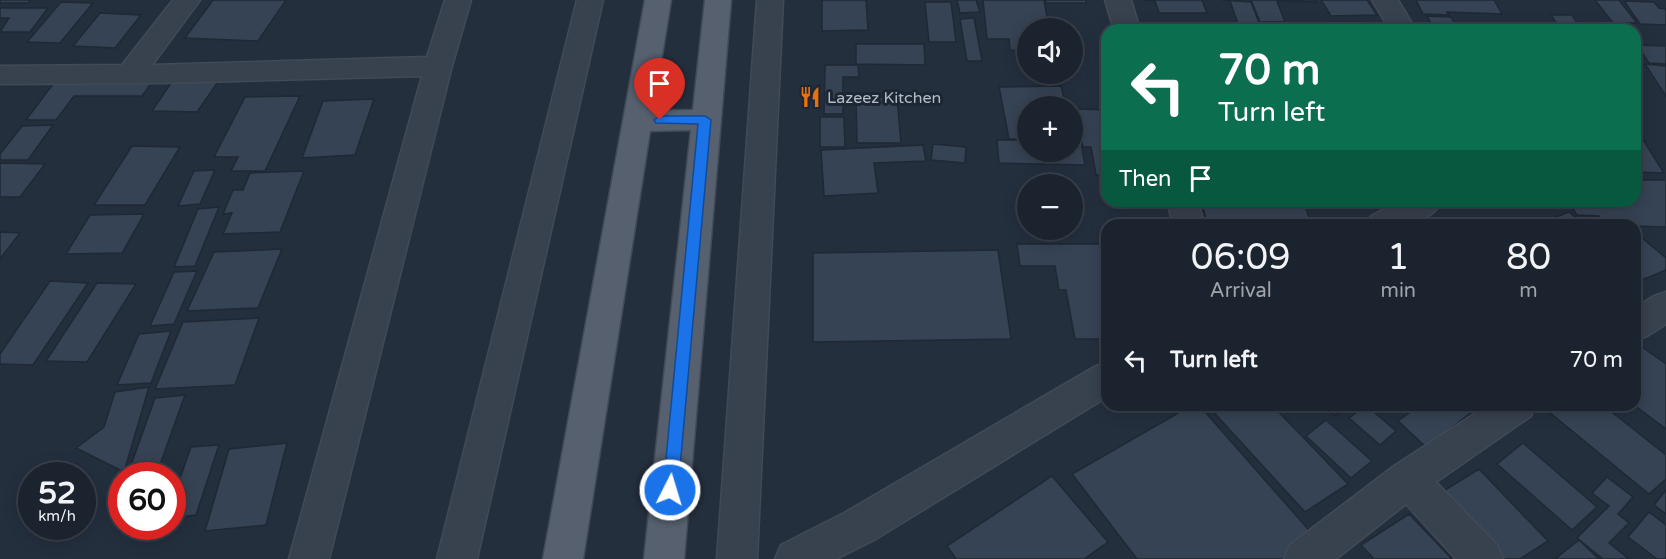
<!DOCTYPE html>
<meta charset="utf-8">
<style>
body{margin:0;font-family:"Varela Round",sans-serif;background:#242b36;color:#f1f3f6;height:100vh;display:flex;flex-direction:column;font-size:22px;white-space:nowrap}
*{box-sizing:border-box;margin:0}
p{font-size:20px;color:#a0a4aa}
.icon{flex:none;width:33px;height:33px;fill:none;stroke:currentColor;stroke-width:2;stroke-linecap:round;stroke-linejoin:round}
.map{position:relative;flex:1;overflow:hidden}
.details{position:absolute;left:1101px;top:219px;width:540px;height:192px;display:flex;flex-direction:column;background:#1b232e;border-radius:18px;box-shadow:0 3px 15px #0003,0 0 0 2px #39404a}
.details>*{flex:none}
.banner{position:absolute;left:1101px;top:24px;width:540px;height:183px;border-radius:18px;box-shadow:0 3px 15px #0003,0 0 0 2px #39404a;background:#0b6e4f;color:#fff;overflow:hidden}
.buttons{position:absolute;left:1017px;top:18px;display:grid;gap:12px}
.buttons a{display:grid;place-items:center;width:66px;height:66px;border-radius:50%;background:#1b232e;box-shadow:0 3px 15px #0003,0 0 0 2px #39404a;font-size:30px}
.speed{position:absolute;left:18px;top:462px;display:flex;gap:12px;font-size:30px;font-weight:700;text-align:center}
.speed>*{display:grid;place-content:center;width:78px;height:78px;border-radius:50%;background:#1b232e;box-shadow:0 3px 15px #0003,0 0 0 2px #39404a;line-height:1}
.speed small{font-size:15px;font-weight:400}
.speed .limit{border:9px solid #d22;background:#fff;color:#111}
.pin{position:absolute;display:grid;place-items:center;width:51px;height:51px;color:#fff;margin:-62px -26px;border-radius:50% 50% 50% 0;rotate:-45deg;box-shadow:0 0 6px #0007}
.pin .icon{rotate:45deg}
.me{position:absolute;width:66px;margin:-33px;rotate:5deg;stroke-linejoin:round;filter:drop-shadow(0 0 4px #0008)}
.turn{display:flex;align-items:center;gap:21px;height:126px;padding:0 18px;font-size:27px}
.turn .icon{width:78px;height:78px;stroke-width:2.5}
.turn b{display:block;font-size:42px;line-height:51px}
.then{display:flex;align-items:center;height:57px;padding:0 18px;background:#0003;gap:12px;font-size:22px}
.eta{display:flex;justify-content:space-evenly;align-items:center;height:102px;text-align:center}
.eta b{font-size:36px;font-weight:600;line-height:42px}
ul{padding:0;list-style:none}
li{display:flex;align-items:center;gap:18px;height:78px;padding:0 18px}
li div{flex:1}
li b{display:block;font-size:22px}
li em{font-style:normal}
.map>svg:first-child{display:block}
.building{fill:#364354;stroke:#1f2835;stroke-width:1.5}
.lines{fill:none;stroke-linecap:round;stroke-linejoin:round}
.minor-casing{stroke:#414a57;stroke-width:3}
.tertiary-casing{stroke:#414a57;stroke-width:3}
.primary-casing{stroke:#414a57;stroke-width:3}
.minor{fill:#38414e;fill-rule:evenodd}
.tertiary{fill:#38414e;fill-rule:evenodd}
.primary{fill:#56606e;fill-rule:evenodd}
.route{fill:#1a73e8;stroke:#114b97;stroke-width:1.5}
.labels{text-anchor:middle;stroke-width:6;stroke-linejoin:round;paint-order:stroke}
.poi-label{font-size:16px;fill:#b4bcc9;stroke:#1d2633;text-anchor:start}
</style>
<div class="map">
<svg width="1666" height="559" viewBox="0 0 1666 559">
<rect width="100%" height="100%" fill="#242f3e"/>
<!-- building -->
<path class="building" d="M0,0H31L28,3H0Z
M213,0H286L258,41L185,38Z
M822,0H866L868,30L822,31Z
M957,0H976L980,12L960,13Z
M983,0H1044L1049,28H1028V51L1010,50L1009,39H987Z
M1045,0H1086V3H1046Z
M1144,0H1202L1207,13H1159L1155,1Z
M1222,0L1251,2L1262,30H1240L1230,1Z
M1251,0H1315L1316,2L1277,1L1285,22H1260Z
M1321,0H1367L1377,15L1331,16Z
M1416,0H1494L1502,14L1447,12L1449,15L1423,14Z
M1595,0H1619L1637,23H1613Z
M1624,1L1654,2L1659,8L1666,9V25L1640,24Z
M61,2L93,3L60,43L27,42Z
M925,2H951L956,42H929Z
M0,8H48L30,32H0L9,18H0Z
M100,13L141,15L115,48L73,46Z
M1551,15H1572L1582,30H1561Z
M1427,16L1451,17L1459,30H1435Z
M974,18L982,61H967L960,19Z
M856,44H924L925,65L856,64Z
M1637,45L1666,46V64L1649,63Z
M1645,64L1666,66V96Z
M825,65H858L859,77H843V114H824Z
M56,80L153,81L142,96H74L56,120H26Z
M173,80L218,82L197,112L152,111Z
M1061,86L1066,106H1028V139H1009L999,87Z
M300,96L265,171H231L238,157H214L245,97Z
M856,97H897L901,143H857Z
M374,99L355,155L302,158L323,101Z
M1077,109L1107,110V176L1096,175L1091,147H1083Z
M820,117H844L845,147H820Z
M53,125L28,160H0V154L22,126Z
M1635,127L1664,173L1635,172Z
M997,140H1028V152H1072V142H1081L1085,165L999,163Z
M933,144L966,147L965,163L931,160Z
M923,145L926,161L874,163L878,193L824,196L821,150Z
M132,146L180,147L145,205H94Z
M0,163L45,164L20,197H0Z
M215,170L200,204L178,206L194,171Z
M304,171L280,232L223,234L232,213L223,214L233,190H243L250,173Z
M1635,180H1666V227L1605,225L1599,216L1577,215L1571,206L1559,205L1556,201H1635Z
M1201,201H1303L1312,225H1208Z
M219,207L195,266L174,267L198,209Z
M1569,212L1585,225L1595,220L1601,225H1535Z
M144,214L122,253L66,254L90,215Z
M0,232L20,233L0,259Z
M1635,232L1666,258V270L1635,283Z
M1017,244H1107V339H1075L1066,290H1059L1055,266H1020Z
M282,249L258,308L187,311L214,252Z
M998,250L1011,339L813,342V253Z
M197,271L174,324L150,326L174,272Z
M50,281L88,283L33,365L0,364V354Z
M97,283L136,284L87,362L46,361Z
M259,318L235,385L155,389L183,322Z
M171,331L151,383L117,385L139,334Z
M1638,344L1666,364V429L1634,405L1635,347Z
M149,387L124,472L76,448L104,427L115,392Z
M185,395L157,473L127,476L155,398Z
M1192,405H1199L1315,537L1282,559H1137L1072,474Z
M1207,405H1272L1348,484L1305,512Z
M1325,405H1350L1335,415Z
M1366,405L1396,431L1380,445L1349,418Z
M1420,405H1481L1426,447L1398,421Z
M1557,405H1603L1666,455V479L1649,494L1549,412Z
M1326,420L1372,461L1351,478L1306,436Z
M287,443L266,525L205,531L229,449Z
M1523,443L1597,507L1572,530L1497,464Z
M219,445L196,515L172,518V501L191,447Z
M1479,469L1548,541L1520,559H1489L1432,498Z
M1052,476L1108,542L1084,559H956L947,546Z
M1607,477L1633,497L1618,514L1629,523L1609,543L1629,559H1603L1577,538L1609,506L1592,493Z
M1666,490V514L1654,505Z
M1649,512L1666,525V559H1657L1628,537Z
M1409,514L1452,559H1374L1361,545Z
M1579,540L1599,559H1555Z"/>
<g class="lines">
<defs>
<path id="minor" d="M173,0H200L152,65L427,57L445,0H471L452,66L329,559H289L422,76L159,83L0,84V66L122,65Z
M1105,0H1131L1140,30H1114Z
M1372,0H1398L1416,30H1390Z
M1167,201H1197L1205,225H1173Z
M1400,201H1442C1428,228 1393,225 1366,225L1371,216Z
M1666,292V324L1647,336L1635,340V308L1654,296Z
M1107,362V397L874,540L836,559H775L781,545L846,512L1094,367Z
M1488,405H1536L1531,416L1436,482L1497,545L1503,559H1456L1406,504L1336,559H1284L1290,545L1394,466Z"/>
<path id="tertiary" d="M577,0H603L477,559H437Z
M757,0H783L757,559H717Z"/>
<path id="primary" d="M645,0H671L653,111L693,110L705,0H731L684,559H644L691,130L650,131L583,559H543Z"/>
</defs>
<!-- minor casing -->
<use href="#minor" class="minor-casing"/>
<!-- tertiary casing -->
<use href="#tertiary" class="tertiary-casing"/>
<!-- primary casing -->
<use href="#primary" class="primary-casing"/>
<!-- minor -->
<use href="#minor" class="minor"/>
<!-- tertiary -->
<use href="#tertiary" class="tertiary"/>
<!-- primary -->
<use href="#primary" class="primary"/>
</g>
<!-- route -->
<path class="route" d="M660,116H705L711,120L678,490L676,495L670,497L665,495L663,490L698,124L656,123L654,120Z"/>
<!-- icons -->
<defs>
<symbol id="restaurant-bare" viewBox="-9 -9 18 18"><path d="M-5-6h1v4h1v-4h1v4h1v-4h1v5L-1.5 .5V6h-2V.5L-5-1ZM5-6V6H3V1.5H1.5Q1.5-4 5-6Z" fill="#e8710a" stroke="#1d2633" stroke-width="2.5" paint-order="stroke"/></symbol>
</defs>
<g fill-rule="evenodd">
<use href="#restaurant-bare" x="795" y="82" width="30" height="30"/>
</g>
<g class="labels">
<!-- poi labels -->
<g class="poi-label">
<text x="827" y="103">Lazeez Kitchen</text>
</g>
</g>
</svg>
<div class="buttons">
<a><svg class="icon" aria-label="sound" viewBox="0 0 24 24"><path d="M4 9h4l5-4v14l-5-4H4zM17 9q2 3 0 6"/></svg></a>
<a>+</a>
<a>−</a>
</div>
<div class="speed"><div>52<small>km/h</small></div><div class="limit">60</div></div>
<div class="pin" style="left:660px;top:120px;background:#d93025"><svg class="icon" aria-label="arrive" viewBox="0 0 24 24"><path d="M6 21V4h12l-3 4 3 4H6"/></svg></div>
<svg class="me" style="left:670px;top:490px" viewBox="-20 -20 40 40"><circle r="17" fill="#1a73e8" stroke="#fff" stroke-width="3"/><path d="M0-11L8 9 0 5-8 9z" fill="#fff"/></svg>
<div class="banner">
<div class="turn"><svg class="icon" aria-label="left" viewBox="0 0 24 24"><path d="M17 20v-9H6M10 6l-5 5 5 5"/></svg><div><b>70 m</b>Turn left</div></div>
<div class="then">Then<svg class="icon" aria-label="arrive" viewBox="0 0 24 24"><path d="M6 21V4h12l-3 4 3 4H6"/></svg></div>
</div>
<section class="details">
<div class="eta">
<div><b>06:09</b><p>Arrival</p></div>
<div><b>1</b><p>min</p></div>
<div><b>80</b><p>m</p></div>
</div>
<ul>
<li><svg class="icon" aria-label="left" viewBox="0 0 24 24"><path d="M17 20v-9H6M10 6l-5 5 5 5"/></svg><div><b>Turn left</b></div><em>70 m</em></li>
</ul>
</section>
</div>
